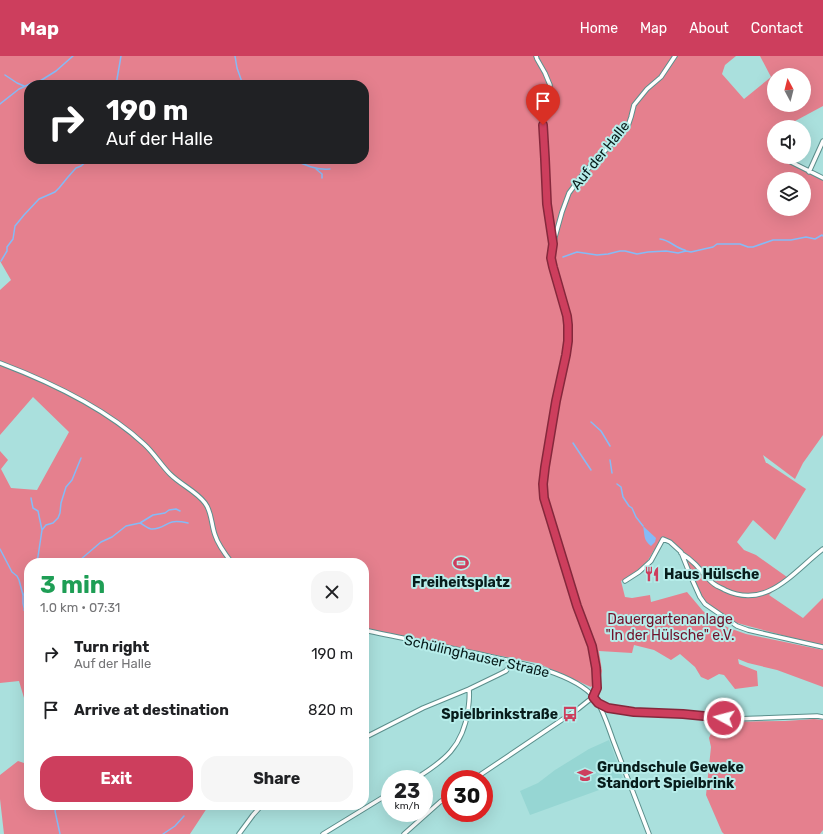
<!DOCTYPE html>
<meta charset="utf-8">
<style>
body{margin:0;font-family:Rubik,sans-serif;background:#f6f6f6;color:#202124;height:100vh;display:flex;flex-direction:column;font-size:15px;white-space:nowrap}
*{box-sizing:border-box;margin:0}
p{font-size:13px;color:#757577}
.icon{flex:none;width:22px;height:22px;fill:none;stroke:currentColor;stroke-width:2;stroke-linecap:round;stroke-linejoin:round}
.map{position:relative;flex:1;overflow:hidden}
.details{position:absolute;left:24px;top:502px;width:345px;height:252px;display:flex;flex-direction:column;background:#fff;border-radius:16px;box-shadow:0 4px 16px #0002}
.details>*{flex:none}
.hud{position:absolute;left:24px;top:24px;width:345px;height:84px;border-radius:16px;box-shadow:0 4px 16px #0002;background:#202124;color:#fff;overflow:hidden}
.needle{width:26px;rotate:353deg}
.tools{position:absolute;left:767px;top:12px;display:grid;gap:8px}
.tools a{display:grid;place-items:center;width:44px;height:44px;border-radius:50%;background:#fff;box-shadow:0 4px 16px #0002;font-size:20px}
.speed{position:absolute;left:381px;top:714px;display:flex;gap:8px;font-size:20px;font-weight:700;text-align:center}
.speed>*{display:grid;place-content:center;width:52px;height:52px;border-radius:50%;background:#fff;box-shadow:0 4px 16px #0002;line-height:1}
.speed small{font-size:10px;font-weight:400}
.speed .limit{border:6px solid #d22;background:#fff;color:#111}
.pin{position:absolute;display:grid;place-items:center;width:34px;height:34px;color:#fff;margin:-41px -17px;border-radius:50% 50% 50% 0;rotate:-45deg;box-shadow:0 0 4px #0007}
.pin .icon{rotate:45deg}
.me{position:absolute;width:44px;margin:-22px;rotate:277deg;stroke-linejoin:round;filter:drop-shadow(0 0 3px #0008)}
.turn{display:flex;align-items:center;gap:14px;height:84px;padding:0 16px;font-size:18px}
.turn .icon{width:52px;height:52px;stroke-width:2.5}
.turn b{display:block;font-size:28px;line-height:34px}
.round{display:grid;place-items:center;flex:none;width:42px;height:42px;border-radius:16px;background:#f6f6f6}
.overview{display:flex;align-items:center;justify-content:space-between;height:68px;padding:0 16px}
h1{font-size:24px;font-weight:700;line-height:30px;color:#1e9e55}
.action{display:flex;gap:8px;margin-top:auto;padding:8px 16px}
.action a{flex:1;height:46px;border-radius:16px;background:#cd3e5d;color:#fff;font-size:16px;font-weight:700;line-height:46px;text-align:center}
.action a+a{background:#f6f6f6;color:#202124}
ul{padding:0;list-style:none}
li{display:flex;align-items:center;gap:12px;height:56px;padding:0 16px}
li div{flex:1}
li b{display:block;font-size:15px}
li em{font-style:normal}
header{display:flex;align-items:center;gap:24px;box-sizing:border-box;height:56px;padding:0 20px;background:#cd3e5d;color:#fff}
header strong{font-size:19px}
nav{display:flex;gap:22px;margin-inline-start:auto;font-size:14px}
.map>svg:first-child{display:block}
.built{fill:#96d6d3}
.green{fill:#e5808e;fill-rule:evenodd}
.water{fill:#85bbf7}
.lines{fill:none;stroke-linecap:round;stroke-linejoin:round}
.stream{stroke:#85bbf7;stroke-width:1.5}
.street-casing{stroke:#5b8f8c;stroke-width:5.5}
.street{stroke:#fff;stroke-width:3.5}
.route-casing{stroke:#85283c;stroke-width:10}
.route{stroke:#cd3e5d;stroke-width:7}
.labels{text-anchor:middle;stroke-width:4;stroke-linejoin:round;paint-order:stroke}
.street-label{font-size:14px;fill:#071c1b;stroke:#b7edea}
.poi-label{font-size:14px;font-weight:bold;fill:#071c1b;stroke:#b7edea;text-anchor:start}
.park-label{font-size:14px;fill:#71122b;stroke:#b7edea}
</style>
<header>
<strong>Map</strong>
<nav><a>Home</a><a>Map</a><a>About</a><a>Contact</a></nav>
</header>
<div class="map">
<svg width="823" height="778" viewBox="0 0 823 778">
<rect width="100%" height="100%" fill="#aae0dd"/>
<!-- built -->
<path class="built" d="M609,684L624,725L530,759L520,735L538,727L555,714L589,693Z"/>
<!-- green -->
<path class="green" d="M0,0H736L725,9L722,18L744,43L771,21L760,0H823V50L784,71H774V76L772,78L774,82V101H784L786,105L823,123V379L803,407L795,423L763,399L766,407H767L806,433L775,484L753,464L737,486L744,494L756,499L787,521L769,539L803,562L823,542V590L737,567L705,547L693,521L682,496L674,487L668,484L654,494L647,506L639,514L621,525L625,541L632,542L650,539L651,546L687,536L703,555L719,567L729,572L746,578L823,594V631L777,614L748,607L738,603L739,608L757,615L758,630L735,633L724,619L719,618L708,624L701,621L695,611L680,598L671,604L654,594L634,589L632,597L599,595L602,615L599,627H595L591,631L537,607L364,574V507H29V654L27,652L19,625L0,627V395L8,404L1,413L11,432L37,434L69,376L33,341L0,379V234L11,224L0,205ZM774,19H804V49H774ZM29,29H364V103H29ZM774,123H804V153H774Z
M814,663L823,664V774L820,778H724L722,776L706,739L711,691L709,682L714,671L717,666L785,665Z
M28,701L29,702V749H209L190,778H4L0,743V719L18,705L24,707Z"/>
<!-- water -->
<path class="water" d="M643,470L656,482L655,486L651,490C643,484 645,479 643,470Z"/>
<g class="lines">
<!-- stream -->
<path class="stream" d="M235,0L237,12L243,29
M5,19L17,27L24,30
M116,29L121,0
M0,48L19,33L32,27L40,25L56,15L73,0
M294,103C305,110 317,114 330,113
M316,113L322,118V122
M660,183C670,184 675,192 685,194
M563,201L577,196L597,199L608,198L620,195H625L637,198L648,196L666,195L678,197L686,195L691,196L704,193L713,191L717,188H740L748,191H753L773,184H791L806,181L815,183L822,179L823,180
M1,205L7,195V191L13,183L15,170L24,159L39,143L55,136L59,132L68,121L76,112L81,110L89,103
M591,366L601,375L610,390
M573,387L591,414
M610,404L612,417
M617,428L621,431L623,441L629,450L632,452L636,461L643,470
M31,442L33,452L38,455L42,474
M140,467C144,469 147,472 151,473C160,474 165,468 172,466C177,465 183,466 188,467
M0,493L12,516L17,520L19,524L23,539V547L27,565L26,571L29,575
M37,507L42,474L46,469L53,467L58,462L60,457L61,447L66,431L72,424L81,402
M72,507L80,504L101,486L112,481L126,470L140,467L153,459L165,457L169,454L176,453L180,455
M24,539L25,535L29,530
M24,554L29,551
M57,749L55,755L60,778
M163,778L175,770L184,760"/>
<defs>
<path id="street" d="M536,0L537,3L545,17L550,29L549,39L544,50L542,59L545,103L547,148L553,187
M789,105L823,122
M809,116L823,85
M0,307C50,326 104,351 144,388C154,397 161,409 170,418C181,429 196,435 205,447C212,456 211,468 215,479C218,489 225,498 232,507
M681,497C686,500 691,504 695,508C702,515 707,523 714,528C718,531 722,532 725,534C767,554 793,516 823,493
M625,525L639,516L651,505L663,483L670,486L681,496L691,521L700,541L705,548L737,570L748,574L823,591
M364,574C401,582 438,589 474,597C510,605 571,614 595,642C602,651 609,673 613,684C625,715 637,747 649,778
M598,647L608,653L634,656H662L696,659L733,663L817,660L823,661
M364,682L423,652L469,633L498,619L506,615L512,606
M415,723C444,705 463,691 468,654C469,647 470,640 469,633
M474,723L578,653L593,641L597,632L596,612L592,590L577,550L548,458L544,442L543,428L545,411L568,285V269L567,260L553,211L551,202L555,181L562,156L569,137L583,118L628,70L631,61L634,49L647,33L661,21L675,0
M239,778L253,759L262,749
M323,778L390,737
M404,778L440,746L450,739"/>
</defs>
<!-- street casing -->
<use href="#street" class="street-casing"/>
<!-- street -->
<use href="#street" class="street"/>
</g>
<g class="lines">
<defs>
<path id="route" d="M543,69L545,103L547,148L553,188L551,202L553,211L567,260L568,269V285L566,299L556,345L545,411L543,428L544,442L577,550L592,590L596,612L597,632L593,641L598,647L608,652L634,656L683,658L724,662"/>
</defs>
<!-- route casing -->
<use href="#route" class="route-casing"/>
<!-- route -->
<use href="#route" class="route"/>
</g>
<!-- icons -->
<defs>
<symbol id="stadium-bare" viewBox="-9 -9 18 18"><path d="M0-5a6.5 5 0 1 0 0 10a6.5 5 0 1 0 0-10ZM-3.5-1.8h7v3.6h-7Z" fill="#cd3e5d" stroke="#b7edea" stroke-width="2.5" paint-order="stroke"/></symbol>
<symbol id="restaurant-bare" viewBox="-9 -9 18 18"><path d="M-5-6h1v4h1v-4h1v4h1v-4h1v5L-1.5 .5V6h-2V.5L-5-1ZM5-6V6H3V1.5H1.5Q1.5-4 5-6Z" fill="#cd3e5d" stroke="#b7edea" stroke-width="2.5" paint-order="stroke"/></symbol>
<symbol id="bus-bare" viewBox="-9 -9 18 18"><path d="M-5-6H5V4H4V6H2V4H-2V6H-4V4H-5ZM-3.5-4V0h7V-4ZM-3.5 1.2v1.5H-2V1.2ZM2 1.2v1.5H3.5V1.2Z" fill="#cd3e5d" stroke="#b7edea" stroke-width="2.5" paint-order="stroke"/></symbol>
<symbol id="school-bare" viewBox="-9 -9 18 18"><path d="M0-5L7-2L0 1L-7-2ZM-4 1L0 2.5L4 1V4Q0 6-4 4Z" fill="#cd3e5d" stroke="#b7edea" stroke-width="2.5" paint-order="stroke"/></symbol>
</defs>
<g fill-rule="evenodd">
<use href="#stadium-bare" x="450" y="496" width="22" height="22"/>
<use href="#restaurant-bare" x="641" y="507" width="22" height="22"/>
<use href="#bus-bare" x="559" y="647" width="22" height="22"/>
<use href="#school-bare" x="574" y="708" width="22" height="22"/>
</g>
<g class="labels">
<!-- street labels -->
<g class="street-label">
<text transform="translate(600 99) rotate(-51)" y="5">Auf der Halle</text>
<text transform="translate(477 600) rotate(13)" y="5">Schülinghauser Straße</text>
</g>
<!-- poi labels -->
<g class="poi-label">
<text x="664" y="523">Haus Hülsche</text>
<text x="461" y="531" text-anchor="middle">Freiheitsplatz</text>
<text x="558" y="663" text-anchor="end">Spielbrinkstraße</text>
<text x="597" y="716">Grundschule Geweke<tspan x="597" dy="16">Standort Spielbrink</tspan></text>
</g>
<!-- park labels -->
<g class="park-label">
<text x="670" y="568">Dauergartenanlage<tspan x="670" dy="16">"In der Hülsche" e.V.</tspan></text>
</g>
</g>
</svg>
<div class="tools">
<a><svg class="needle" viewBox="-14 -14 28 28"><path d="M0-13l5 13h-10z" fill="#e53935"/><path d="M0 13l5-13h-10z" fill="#757577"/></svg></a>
<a><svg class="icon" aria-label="sound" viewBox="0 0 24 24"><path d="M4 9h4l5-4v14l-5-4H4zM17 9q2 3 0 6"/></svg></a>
<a><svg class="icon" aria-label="layers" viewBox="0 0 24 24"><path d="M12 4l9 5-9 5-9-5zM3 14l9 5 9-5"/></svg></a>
</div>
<div class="speed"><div>23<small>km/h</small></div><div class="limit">30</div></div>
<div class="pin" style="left:543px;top:69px;background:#d93025"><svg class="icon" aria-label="arrive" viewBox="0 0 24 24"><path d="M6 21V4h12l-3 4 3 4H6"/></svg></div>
<svg class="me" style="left:724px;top:662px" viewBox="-20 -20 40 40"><circle r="17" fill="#cd3e5d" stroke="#fff" stroke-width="3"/><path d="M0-11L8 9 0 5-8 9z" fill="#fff"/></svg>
<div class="hud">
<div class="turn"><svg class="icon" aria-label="right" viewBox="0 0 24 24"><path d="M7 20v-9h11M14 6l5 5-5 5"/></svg><div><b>190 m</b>Auf der Halle</div></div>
</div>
<section class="details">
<div class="overview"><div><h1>3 min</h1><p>1.0 km · 07:31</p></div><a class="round"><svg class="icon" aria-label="close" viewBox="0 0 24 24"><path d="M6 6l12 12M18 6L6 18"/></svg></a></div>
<ul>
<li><svg class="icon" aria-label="right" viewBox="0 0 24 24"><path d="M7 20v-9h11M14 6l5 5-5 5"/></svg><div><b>Turn right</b><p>Auf der Halle</p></div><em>190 m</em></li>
<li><svg class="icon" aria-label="arrive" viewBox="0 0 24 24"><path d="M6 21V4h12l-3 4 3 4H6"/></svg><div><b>Arrive at destination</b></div><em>820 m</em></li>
</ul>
<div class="action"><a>Exit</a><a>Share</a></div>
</section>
</div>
